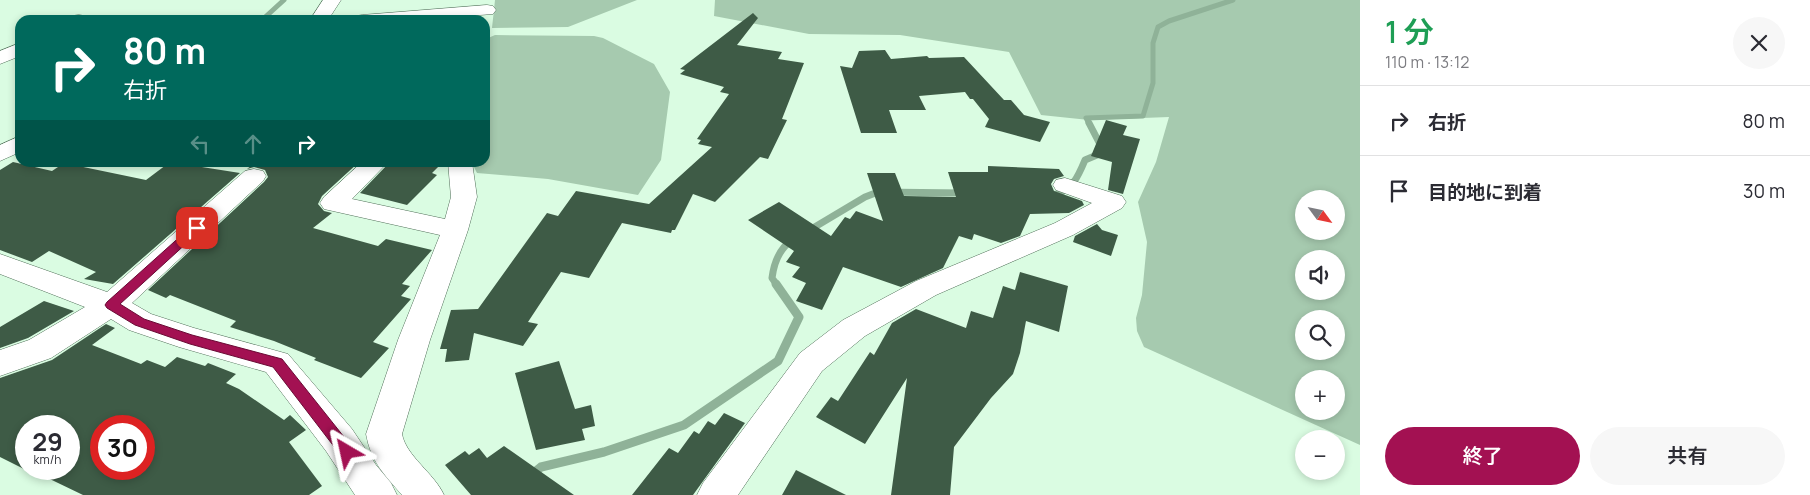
<!DOCTYPE html>
<html lang="ja">
<meta charset="utf-8">
<style>
body{margin:0;font-family:Manrope,"Noto Sans JP",sans-serif;background:#f7f7f7;color:#2b2b33;height:100vh;display:flex;flex-direction:column;font-size:19px;white-space:nowrap}
*{box-sizing:border-box;margin:0}
p{font-size:16px;color:#7c7c81}
.icon{flex:none;width:28px;height:28px;fill:none;stroke:currentColor;stroke-width:2;stroke-linecap:round;stroke-linejoin:round}
.map{position:relative;flex:1;overflow:hidden}
.side{display:flex;flex-direction:column;background:#fff;width:450px}
.side>*{flex:none}
.hud{position:absolute;left:15px;top:15px;width:475px;height:152px;border-radius:15px;box-shadow:0 2px 8px #0003;background:#00695c;color:#fff;overflow:hidden}
.needle{width:32px;rotate:123deg}
.buttons{position:absolute;left:1295px;top:190px;display:grid;gap:10px}
.buttons a{display:grid;place-items:center;width:50px;height:50px;border-radius:50%;background:#fff;box-shadow:0 2px 8px #0003;font-size:25px}
.speed{position:absolute;left:15px;top:415px;display:flex;gap:10px;font-size:25px;font-weight:700;text-align:center}
.speed>*{display:grid;place-content:center;width:65px;height:65px;border-radius:50%;background:#fff;box-shadow:0 2px 8px #0003;line-height:1}
.speed small{font-size:12px;font-weight:400}
.speed .limit{border:8px solid #d22;background:#fff;color:#111}
.pin{position:absolute;display:grid;place-items:center;width:42px;height:42px;color:#fff;margin:-21px;border-radius:10px;box-shadow:0 2px 8px #0006}
.me{position:absolute;width:55px;margin:-28px;rotate:324deg;stroke-linejoin:round;filter:drop-shadow(0 0 4px #0008)}
.turn{display:flex;align-items:center;gap:18px;height:105px;padding:0 25px;font-size:22px}
.turn .icon{width:65px;height:65px;stroke-width:2.5}
.turn b{display:block;font-size:35px;line-height:42px}
.lanes{display:flex;align-items:center;height:48px;padding:0 25px;background:#0003;justify-content:center;gap:25px;direction:ltr}
.lanes .off{opacity:.35}
.round{display:grid;place-items:center;flex:none;width:52px;height:52px;border-radius:26px;background:#f7f7f7}
.overview{display:flex;align-items:center;justify-content:space-between;height:85px;padding:0 25px}
h1{font-size:30px;font-weight:600;line-height:38px;color:#1e9e55}
.primary-button{display:flex;gap:10px;margin-top:auto;padding:10px 25px}
.primary-button a{flex:1;height:58px;border-radius:30px;background:#a31152;color:#fff;font-size:20px;font-weight:600;line-height:58px;text-align:center}
.primary-button a+a{background:#f7f7f7;color:#2b2b33}
ul{padding:0;list-style:none}
li{display:flex;align-items:center;gap:15px;height:70px;padding:0 25px;border-top:1px solid #e1e1e2}
li div{flex:1}
li b{display:block;font-size:19px}
li em{font-style:normal}
main{display:flex;flex:1;min-height:0}
.map>svg:first-child{display:block}
.forest{fill:#a6caaf;fill-rule:evenodd}
.lines{fill:none;stroke-linecap:round;stroke-linejoin:round}
.stream-far2{stroke:#8fb298;stroke-width:5}
.stream-far1{stroke:#8fb298;stroke-width:7}
.stream{stroke:#8fb298;stroke-width:9}
.building{fill:#3e5b46;fill-rule:evenodd}
.street-casing{stroke:#52705a;stroke-width:1}
.street{fill:#fff;fill-rule:evenodd}
.route{fill:#a31152;stroke:#6a0b35}
</style>
<main>
<div class="map">
<svg width="1360" height="495" viewBox="0 0 1360 495">
<rect width="100%" height="100%" fill="#dafce2"/>
<!-- forest -->
<path class="forest" d="M495,0H637L568,27L492,28Z
M715,0H1360V445L1144,347L1137,331L1136,318L1142,295L1147,242L1138,202L1156,162L1169,117L1089,120L1041,115L1009,52L900,35L809,34L714,16ZM1304,199H1336V231H1304ZM1304,259H1336V291H1304ZM1304,319H1336V351H1304ZM1304,379H1336V411H1304Z
M495,35L594,36L603,38L654,64L670,92L661,160L638,195L548,179L477,173L472,163L485,162V42L486,39Z"/>
<g class="lines">
<!-- stream-far2 -->
<path class="stream-far2" d="M262,20L284,0
M1089,124L1086,118L1143,116L1153,83V43L1158,27L1169,21L1233,0"/>
<!-- stream-far1 -->
<path class="stream-far1" d="M1053,195C1072,191 1078,177 1085,160L1104,152L1089,123
M808,231L865,197L878,192L964,193
M777,285L772,278C774,262 779,249 792,240"/>
<!-- stream -->
<path class="stream" d="M530,476L541,467L604,452L684,425L778,361L799,317L776,284"/>
</g>
<!-- building -->
<path class="building" d="M753,13L758,18L737,45L782,52L778,59L804,63L782,119L787,120L768,159L760,157L715,202L693,194L675,230H672L671,233L622,223L589,278L561,272L528,322L538,324L523,346L474,333L469,360L445,362L447,349H440L451,310L478,309L547,213L558,216L576,191L649,204L712,147L698,144L701,140L697,139L729,94L720,92L724,87L680,74L685,70L680,69Z
M885,50L891,59L927,56L929,58L964,57L1004,100H1011L1024,115L1050,122L1040,142L985,127L989,119L973,99H970L965,92L919,96L926,110H889L897,133H861L840,66L852,68L859,51Z
M1106,120L1127,126L1123,135L1140,139L1123,194L1108,190L1112,162L1091,156Z
M13,162L52,171L64,163L146,180L170,162L240,173L113,284L84,279L96,272L49,251L32,262L0,250V170Z
M256,162H359L322,196L318,204L324,211L332,213L313,228L378,246L386,239L432,250L402,284L410,286L401,296L411,299L373,342L389,348L361,378L314,360L316,358L274,341L230,327L236,321L170,295L166,298L148,290L264,182L268,177L265,170L254,167L247,169Z
M390,162H443L432,173L437,175L407,205L360,193Z
M988,166L1059,169L1064,176L1054,179L1051,184L1054,191L1082,201L1084,205L1069,213L1030,214L1020,236L1001,243L974,234L972,240L959,236L943,268L901,287L843,267L822,310L796,301L806,283L792,277L800,267L786,262L794,251L748,220L779,202L831,236L845,217L850,219L856,211L883,221L867,173H895L904,196L956,197L948,172H988Z
M1097,224L1102,230L1118,235L1111,256L1073,242L1075,236Z
M1020,272L1068,286L1059,332L1026,321L1020,353L1013,374L991,398L954,447L950,495H891L907,378L865,444L816,417L831,397L838,401L870,352L874,355L892,323L916,309L966,328L971,311L993,318L1003,286L1015,290Z
M44,301L74,311L28,338L0,348V327Z
M106,324L115,328L92,345L141,364L147,360L165,367L177,357L205,366L208,363L236,374L226,383L239,389L284,420L290,415L306,430L289,442L322,486L309,495H83L29,469H69V426H26V470L0,457V378L52,360ZM101,426H144V469H101Z
M559,361L575,409L591,405L595,426L582,429L585,440L536,450L515,373Z
M724,413L745,423L693,495H632L669,448L678,453L694,431L699,434L708,421L715,425Z
M504,446L574,495H471L445,465L465,451L469,455L479,448L487,458Z
M796,470L846,495H782Z"/>
<g class="lines">
<defs>
<path id="street" d="M323,0H341L328,20H310Z
M487,5L493,6L496,10L493,14L414,20H353L356,16L362,15Z
M79,15L86,16L89,20H70L73,16Z
M20,43V56L0,64V51Z
M20,136V152L0,161V145Z
M362,162H388L352,199L445,219L451,197L448,162H472L477,197L468,230L430,340L402,434C406,456 434,473 444,495H402C384,474 371,462 366,434L398,340L440,235L324,209L320,203L324,197Z
M254,169L263,171L266,176L263,181L132,303L151,314L194,328L288,354L352,429L376,465L391,483L397,495H355L326,451L266,372L179,347L129,330L111,319L51,358L0,376V350L29,340L85,307L0,274V254L107,292L245,171Z
M1065,178L1122,196L1126,202L1122,208L1073,235L936,295L865,336L822,371L738,495H697L703,483L800,353L843,320L916,281L1055,223L1092,203L1056,190L1053,185L1056,180Z"/>
</defs>
<!-- street casing -->
<use href="#street" class="street-casing"/>
<!-- street -->
<use href="#street" class="street"/>
</g>
<!-- route -->
<path class="route" d="M197,224L202,228L201,230L120,304L144,319L192,335L282,359L352,447L355,452L352,457L347,458L342,457L273,367L190,344L135,325L107,308L105,305L107,302L193,225Z"/>
</svg>
<div class="buttons">
<a><svg class="needle" viewBox="-14 -14 28 28"><path d="M0-13l5 13h-10z" fill="#e53935"/><path d="M0 13l5-13h-10z" fill="#7c7c81"/></svg></a>
<a><svg class="icon" aria-label="sound" viewBox="0 0 24 24"><path d="M4 9h4l5-4v14l-5-4H4zM17 9q2 3 0 6"/></svg></a>
<a><svg class="icon" aria-label="search" viewBox="0 0 24 24"><circle cx="10" cy="10" r="6"/><path d="M15 15l6 6"/></svg></a>
<a>+</a>
<a>−</a>
</div>
<div class="speed"><div>29<small>km/h</small></div><div class="limit">30</div></div>
<div class="pin" style="left:197px;top:228px;background:#d93025"><svg class="icon" aria-label="arrive" viewBox="0 0 24 24"><path d="M6 21V4h12l-3 4 3 4H6"/></svg></div>
<svg class="me" style="left:347px;top:452px" viewBox="-20 -20 40 40"><path d="M0-17L14 15 0 8-14 15z" fill="#a31152" stroke="#fff" stroke-width="4"/></svg>
<div class="hud">
<div class="turn"><svg class="icon" aria-label="right" viewBox="0 0 24 24"><path d="M7 20v-9h11M14 6l5 5-5 5"/></svg><div><b>80 m</b>右折</div></div>
<div class="lanes"><svg class="icon off" aria-label="left" viewBox="0 0 24 24"><path d="M17 20v-9H6M10 6l-5 5 5 5"/></svg><svg class="icon off" aria-label="ahead" viewBox="0 0 24 24"><path d="M12 20V5M6 11l6-6 6 6"/></svg><svg class="icon" aria-label="right" viewBox="0 0 24 24"><path d="M7 20v-9h11M14 6l5 5-5 5"/></svg></div>
</div>
</div>
<section class="side">
<div class="overview"><div><h1>1 分</h1><p>110 m · 13:12</p></div><a class="round"><svg class="icon" aria-label="close" viewBox="0 0 24 24"><path d="M6 6l12 12M18 6L6 18"/></svg></a></div>
<ul>
<li><svg class="icon" aria-label="right" viewBox="0 0 24 24"><path d="M7 20v-9h11M14 6l5 5-5 5"/></svg><div><b>右折</b></div><em>80 m</em></li>
<li><svg class="icon" aria-label="arrive" viewBox="0 0 24 24"><path d="M6 21V4h12l-3 4 3 4H6"/></svg><div><b>目的地に到着</b></div><em>30 m</em></li>
</ul>
<div class="primary-button"><a>終了</a><a>共有</a></div>
</section>
</main>
